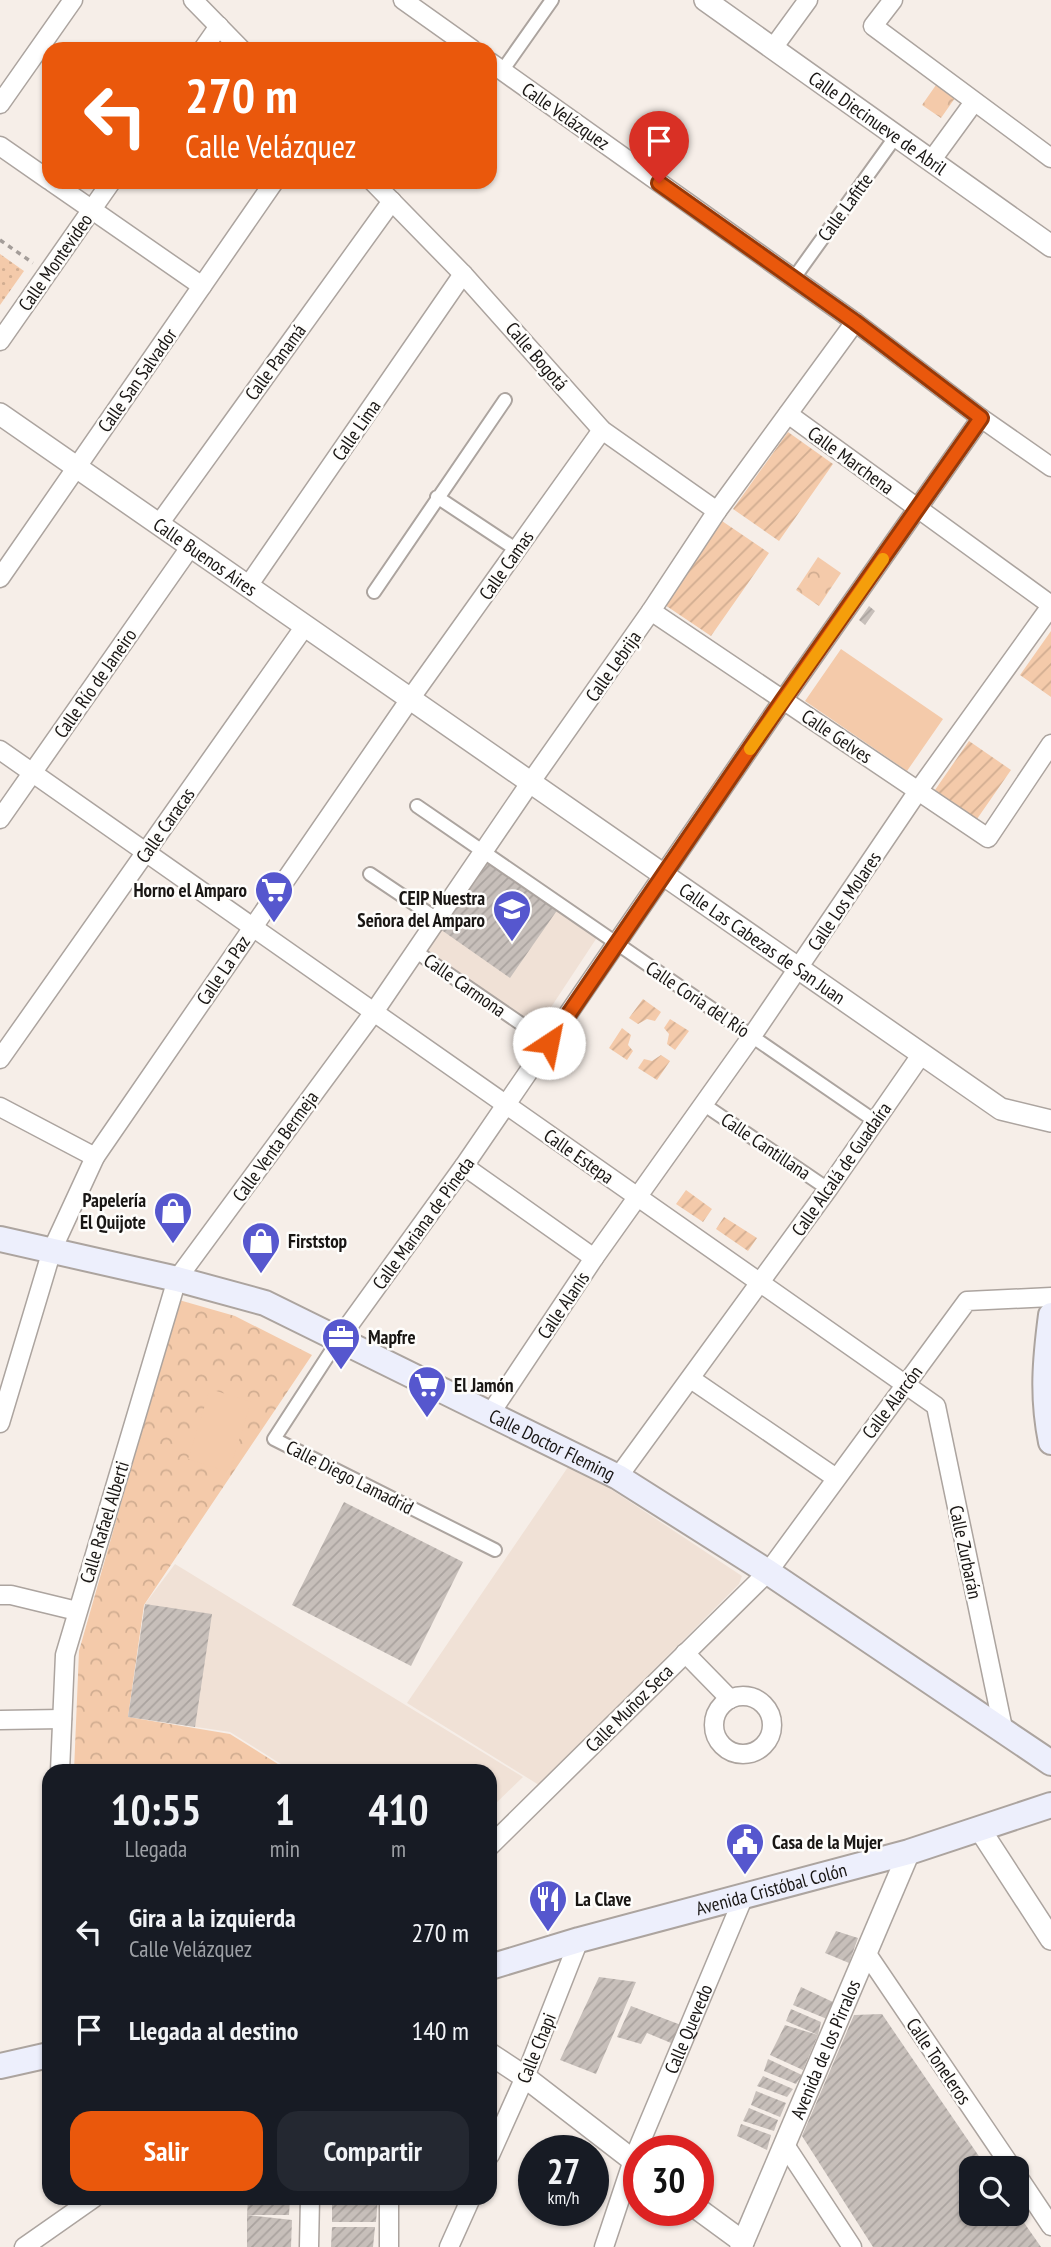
<!DOCTYPE html>
<html lang="es">
<meta charset="utf-8">
<style>
body{margin:0;font-family:"PT Sans Narrow",sans-serif;background:#242831;color:#f1f3f6;height:100vh;display:flex;flex-direction:column;font-size:26px;white-space:nowrap}
*{box-sizing:border-box;margin:0}
p{font-size:23px;color:#9ea1a6}
.icon{flex:none;width:38px;height:38px;fill:none;stroke:currentColor;stroke-width:2;stroke-linecap:round;stroke-linejoin:round}
.map{position:relative;flex:1;overflow:hidden}
.drawer{position:absolute;left:42px;top:1764px;width:455px;height:441px;display:flex;flex-direction:column;background:#171b24;border-radius:21px;box-shadow:0 2px 5px #0004}
.drawer>*{flex:none}
.top-card{position:absolute;left:42px;top:42px;width:455px;height:147px;border-radius:21px;box-shadow:0 2px 5px #0004;background:#ea580c;color:#fff;overflow:hidden}
.controls{position:absolute;left:959px;top:2156px;display:grid;gap:14px}
.controls a{display:grid;place-items:center;width:70px;height:70px;border-radius:14px;background:#171b24;box-shadow:0 2px 5px #0004;font-size:35px}
.speed{position:absolute;left:518px;top:2135px;display:flex;gap:14px;font-size:35px;font-weight:700;text-align:center}
.speed>*{display:grid;place-content:center;width:91px;height:91px;border-radius:50%;background:#171b24;box-shadow:0 2px 5px #0004;line-height:1}
.speed small{font-size:18px;font-weight:400}
.speed .limit{border:10px solid #d22;background:#fff;color:#111}
.pin{position:absolute;display:grid;place-items:center;width:60px;height:60px;color:#fff;margin:-72px -30px;border-radius:50% 50% 50% 0;rotate:-45deg;box-shadow:0 0 7px #0007}
.pin .icon{rotate:45deg}
.me{position:absolute;width:77px;margin:-38px;rotate:34deg;stroke-linejoin:round;filter:drop-shadow(0 0 5px #0008)}
.turn{display:flex;align-items:center;gap:24px;height:147px;padding:0 28px;font-size:32px}
.turn .icon{width:91px;height:91px;stroke-width:2.5}
.turn b{display:block;font-size:49px;line-height:60px}
.eta{display:flex;justify-content:space-evenly;align-items:center;height:119px;text-align:center}
.eta b{font-size:42px;font-weight:600;line-height:49px}
.button{display:flex;gap:14px;margin-top:auto;padding:14px 28px}
.button a{flex:1;height:80px;border-radius:21px;background:#ea580c;color:#fff;font-size:28px;font-weight:600;line-height:80px;text-align:center}
.button a+a{background:#242831;color:#f1f3f6}
ul{padding:0;list-style:none}
li{display:flex;align-items:center;gap:21px;height:98px;padding:0 28px}
li div{flex:1}
li b{display:block;font-size:26px}
li em{font-style:normal}
.map>svg:first-child{display:block}
.built{fill:#f0e1d6}
.grass{fill:url(#grass-dots)}
.park{fill:url(#park-crowns)}
.garden{fill:url(#garden-furrows)}
.pitch{fill:#f4caaa}
.building{fill:url(#building-hatch)}
.lines{fill:none;stroke-linecap:round;stroke-linejoin:round}
.pedestrian-casing{stroke:#aca49f;stroke-width:16}
.minor-casing{stroke:#aca49f;stroke-width:21}
.tertiary-casing{stroke:#aca49f;stroke-width:24}
.secondary-casing{stroke:#aca49f;stroke-width:28}
.path{stroke:#a49d99;stroke-width:3.5;stroke-dasharray:5 5;stroke-linecap:butt}
.pedestrian{stroke:#fff;stroke-width:12}
.minor{stroke:#fff;stroke-width:18}
.tertiary{stroke:#fff;stroke-width:21}
.secondary{stroke:#edeffc;stroke-width:24}
.route-casing{stroke:#983908;stroke-width:18}
.route{stroke:#ea580c;stroke-width:12}
.slow{stroke:#f59e0b;stroke-width:12}
.labels{text-anchor:middle;stroke-width:5;stroke-linejoin:round;paint-order:stroke}
.street-label{font-size:19px;fill:#191614;stroke:#fefdfb}
.poi-label{font-size:19px;font-weight:bold;fill:#191614;stroke:#fefdfb;text-anchor:start}
</style>
<div class="map">
<svg width="1051" height="2247" viewBox="0 0 1051 2247">
<defs>
<pattern id="grass-dots" width="8" height="8" patternUnits="userSpaceOnUse" patternTransform="scale(1.75)"><rect width="8" height="8" fill="#f4caaa"/><path d="M2 2h.1M6 6h.1" fill="none" stroke="#d1ad91" stroke-width="1.8" stroke-linecap="round"/></pattern>
<pattern id="park-crowns" width="20" height="18" patternUnits="userSpaceOnUse" patternTransform="scale(1.75)"><rect width="20" height="18" fill="#f4caaa"/><path d="M2 6a3 3 0 1 1 6 0M12 15a3 3 0 1 1 6 0" fill="none" stroke="#d1ad91"/></pattern>
<pattern id="garden-furrows" width="10" height="10" patternUnits="userSpaceOnUse" patternTransform="scale(1.75)"><rect width="10" height="10" fill="#f4caaa"/><path d="M-1 1l2-2M0 10L10 0M9 11l2-2" fill="none" stroke="#d1ad91"/></pattern>
<pattern id="building-hatch" width="6" height="6" patternUnits="userSpaceOnUse" patternTransform="scale(1.75)"><rect width="6" height="6" fill="#c7bfba"/><path d="M-1 1l2-2M0 6l6-6M5 7l2-2" fill="none" stroke="#aaa39f"/></pattern>
</defs>
<rect width="100%" height="100%" fill="#f6eee8"/>
<!-- built -->
<path class="built" d="M486,859L598,936L538,1027L426,949Z
M568,1467L600,1482L742,1576L739,1584L539,1785L407,1703Z
M175,1564L523,1777L490,1809V1771H292L230,1732L129,1717L145,1604Z"/>
<!-- grass -->
<path class="grass" d="M0,254L24,271L0,305Z"/>
<!-- park -->
<path class="park" d="M936,85L955,98L941,118L922,105Z
M818,557L841,573L819,606L796,590Z
M179,1300L235,1316L312,1355L144,1605L128,1717L230,1734L289,1771H74L79,1651Z"/>
<!-- garden -->
<path class="garden" d="M788,432L833,464L779,541L733,509Z
M722,521L769,553L711,636L665,605Z
M1051,631V697L1020,675Z
M969,741L1011,770L977,819L935,790Z
M643,999L661,1012L655,1021L647,1019L638,1024L629,1018Z
M670,1019L689,1031L675,1050L667,1044L669,1034L664,1028Z
M622,1028L631,1035L628,1045L633,1051L627,1060L609,1048Z
M661,1055L670,1061L657,1080L638,1068L644,1059L652,1061Z
M686,1190L712,1209L703,1222L676,1204Z
M724,1217L757,1238L748,1251L716,1229Z"/>
<!-- pitch -->
<path class="pitch" d="M841,649L943,719L907,771L805,701Z
M210,1389L251,1402L229,1472L188,1459Z"/>
<!-- building -->
<path class="building" d="M869,606L875,611L865,625L859,620Z
M486,859L558,909L510,978L440,929Z
M344,1502L463,1562L411,1666L292,1605Z
M145,1604L212,1614L195,1727L128,1717Z
M836,1931L858,1938L849,1963L825,1953Z
M599,1977L636,1982L596,2074L560,2060Z
M801,1987L833,2002L827,2019L793,2005Z
M631,2006L681,2025L671,2043L647,2033L641,2044L617,2037Z
M791,2009L821,2022L818,2035L786,2021Z
M882,2014L987,2168H971V2214H1018L1041,2247H873L802,2136L854,2015Z
M785,2025L818,2035L803,2070L770,2055Z
M768,2059L802,2075L796,2084L764,2071Z
M763,2076L793,2089L787,2097L757,2086Z
M756,2091L786,2103L780,2117L751,2105Z
M749,2108L778,2120L774,2131L743,2121Z
M741,2124L771,2135L767,2150L737,2136Z
M248,2198H290L289,2215H247Z
M332,2198H378L376,2222H332Z
M247,2215L292,2220L291,2247H247Z
M332,2227H375L373,2247H331Z"/>
<g class="lines">
<defs>
<path id="pedestrian" d="M502,71L552,0
M794,278L896,136
M437,497L517,550
M374,592L505,400
M417,806L875,1121
M370,874L437,919
M415,951L549,1043
M703,1104L828,1189
M339,1339L274,1439L495,1550"/>
<g id="minor">
<path d="M193,0L241,49"/>
<path d="M403,0L472,49"/>
<path d="M893,0L873,26L1051,158"/>
<path d="M773,48L808,0"/>
<path d="M203,49L219,26"/>
<path d="M490,62L855,322L981,418L1051,467"/>
<path d="M0,104L73,0"/>
<path d="M0,146L49,180"/>
<path d="M931,161L974,102"/>
<path d="M52,182L202,286"/>
<path d="M373,182L463,274L602,430L717,511"/>
<path d="M0,341L111,182"/>
<path d="M788,414L1051,605"/>
<path d="M159,524L392,201"/>
<path d="M0,578L274,182"/>
<path d="M248,586L463,274"/>
<path d="M651,611L988,838L1051,744"/>
<path d="M0,750L936,1406L1004,1733"/>
<path d="M0,819L191,546"/>
<path d="M0,1059L305,626"/>
<path d="M0,1107L95,1157"/>
<path d="M464,1166L594,1258"/>
<path d="M339,1339L464,1166L783,700L981,418"/>
<path d="M691,1379L836,1478"/>
<path d="M490,1414L594,1258L752,1036L918,791L1051,606"/>
<path d="M0,1423L52,1250L95,1157L410,699L602,430"/>
<path d="M618,1477L828,1189L921,1055"/>
<path d="M0,1595H11L77,1611"/>
<path d="M685,1653L730,1699"/>
<circle cx="743" cy="1725" r="29"/>
<path d="M0,1720L62,1719"/>
<path d="M60,1771L65,1655L177,1279L374,1012L530,783L651,611L717,511L855,322"/>
<path d="M490,1846L768,1572L967,1301L1051,1297"/>
<path d="M867,1954L1012,2168"/>
<path d="M785,2145L852,2247"/>
<path d="M490,2155L525,2077L579,1940"/>
<path d="M1017,2175L1051,2226"/>
<path d="M389,2198V2247"/>
<path d="M24,2247L94,2198"/>
<path d="M309,2247L310,2198"/>
<path d="M449,2247L471,2198"/>
<path id="s1" d="M604,2247L633,2160L744,1896"/>
</g>
<g id="tertiary">
<path id="s2" d="M705,0L1051,246"/>
<path id="s3" d="M0,414L1001,1109L1051,1121"/>
<path d="M979,1828L1051,1939"/>
<path d="M490,2054L525,2077L639,2165"/>
<path d="M698,2209L743,2242"/>
<path id="s4" d="M741,2247L909,1852"/>
</g>
<g id="secondary">
<path id="s5" d="M0,1239L177,1279L265,1303L618,1477L768,1572L1051,1763"/>
<path d="M1051,1315C1045,1361 1042,1397 1051,1442"/>
<path id="s6" d="M490,1967L579,1940L909,1852L1051,1805"/>
<path d="M0,2066L49,2055"/>
</g>
</defs>
<!-- pedestrian casing -->
<use href="#pedestrian" class="pedestrian-casing"/>
<!-- minor casing -->
<use href="#minor" class="minor-casing"/>
<!-- tertiary casing -->
<use href="#tertiary" class="tertiary-casing"/>
<!-- secondary casing -->
<use href="#secondary" class="secondary-casing"/>
<!-- path -->
<path class="path" d="M0,240L33,263"/>
<!-- pedestrian -->
<use href="#pedestrian" class="pedestrian"/>
<!-- minor -->
<use href="#minor" class="minor"/>
<!-- tertiary -->
<use href="#tertiary" class="tertiary"/>
<!-- secondary -->
<use href="#secondary" class="secondary"/>
</g>
<g class="lines">
<defs>
<path id="route" d="M549,1043L783,700L981,418L855,322L659,183"/>
</defs>
<!-- route casing -->
<use href="#route" class="route-casing"/>
<!-- route -->
<use href="#route" class="route"/>
<!-- slow -->
<path class="slow" d="M750,749L883,559"/>
</g>
<!-- icons -->
<defs>
<symbol id="supermarket-pin" viewBox="-11 -11 22 30"><path d="M0 17L-7.5 6A9.5 9.5 0 1 1 7.5 6Z" fill="#5657ce" stroke="#fefdfb"/><path d="M-6-5.5h2.5l.6 2H6L4.5 2H-2.5L-4.4-4H-6ZM-1.5 3.2a1.3 1.3 0 1 0 .1 0ZM3 3.2a1.3 1.3 0 1 0 .1 0Z" fill="#fff"/></symbol>
<symbol id="school-pin" viewBox="-11 -11 22 30"><path d="M0 17L-7.5 6A9.5 9.5 0 1 1 7.5 6Z" fill="#5657ce" stroke="#fefdfb"/><path d="M0-5L7-2L0 1L-7-2ZM-4 1L0 2.5L4 1V4Q0 6-4 4Z" fill="#fff"/></symbol>
<symbol id="shop-pin" viewBox="-11 -11 22 30"><path d="M0 17L-7.5 6A9.5 9.5 0 1 1 7.5 6Z" fill="#5657ce" stroke="#fefdfb"/><path d="M-5-2.5h2.3a2.7 3.5 0 0 1 5.4 0H5L5.5 6h-11ZM-1.5-2.5h3a1.5 2.3 0 0 0-3 0Z" fill="#fff"/></symbol>
<symbol id="office-pin" viewBox="-11 -11 22 30"><path d="M0 17L-7.5 6A9.5 9.5 0 1 1 7.5 6Z" fill="#5657ce" stroke="#fefdfb"/><path d="M-6-3h4V-5.5h4V-3h4V5H-6ZM-1-4.5V-3h2v-1.5ZM-6 0V1H6V0Z" fill="#fff"/></symbol>
<symbol id="civic-pin" viewBox="-11 -11 22 30"><path d="M0 17L-7.5 6A9.5 9.5 0 1 1 7.5 6Z" fill="#5657ce" stroke="#fefdfb"/><path d="M-.6-6.5H3V-4.5H.6V-3L4-1V1h2V6H-6V1h2V-1L-.6-3ZM-1.2 2.5V6h2.4V2.5Z" fill="#fff"/></symbol>
<symbol id="restaurant-pin" viewBox="-11 -11 22 30"><path d="M0 17L-7.5 6A9.5 9.5 0 1 1 7.5 6Z" fill="#5657ce" stroke="#fefdfb"/><path d="M-5-6h1v4h1v-4h1v4h1v-4h1v5L-1.5 .5V6h-2V.5L-5-1ZM5-6V6H3V1.5H1.5Q1.5-4 5-6Z" fill="#fff"/></symbol>
</defs>
<g fill-rule="evenodd">
<use href="#supermarket-pin" x="252" y="868" width="44" height="60"/>
<use href="#school-pin" x="490" y="887" width="44" height="60"/>
<use href="#shop-pin" x="151" y="1189" width="44" height="60"/>
<use href="#shop-pin" x="239" y="1219" width="44" height="60"/>
<use href="#office-pin" x="319" y="1315" width="44" height="60"/>
<use href="#supermarket-pin" x="405" y="1363" width="44" height="60"/>
<use href="#civic-pin" x="723" y="1820" width="44" height="60"/>
<use href="#restaurant-pin" x="526" y="1877" width="44" height="60"/>
</g>
<g class="labels">
<!-- street labels -->
<g class="street-label">
<text transform="translate(566 116) rotate(35)" y="7">Calle Velázquez</text>
<text dy="7" stroke="none"><textPath href="#s2" startOffset="212">Calle Diecinueve de Abril</textPath></text>
<text transform="translate(845 207) rotate(-54)" y="7">Calle Lafitte</text>
<text transform="translate(55 262) rotate(-55)" y="7">Calle Montevideo</text>
<text transform="translate(537 356) rotate(49)" y="7">Calle Bogotá</text>
<text transform="translate(275 362) rotate(-54)" y="7">Calle Panamá</text>
<text transform="translate(137 380) rotate(-55)" y="7">Calle San Salvador</text>
<text transform="translate(356 430) rotate(-55)" y="7">Calle Lima</text>
<text transform="translate(851 460) rotate(36)" y="7">Calle Marchena</text>
<text dy="7" stroke="none"><textPath href="#s3" startOffset="250">Calle Buenos Aires</textPath></text>
<text transform="translate(506 565) rotate(-55)" y="7">Calle Camas</text>
<text transform="translate(613 666) rotate(-55)" y="7">Calle Lebrija</text>
<text transform="translate(95 683) rotate(-55)" y="7">Calle Río de Janeiro</text>
<text transform="translate(837 736) rotate(34)" y="7">Calle Gelves</text>
<text transform="translate(165 825) rotate(-55)" y="7">Calle Caracas</text>
<text transform="translate(844 901) rotate(-56)" y="7">Calle Los Molares</text>
<text dy="7" stroke="none"><textPath href="#s3" startOffset="928">Calle Las Cabezas de San Juan</textPath></text>
<text transform="translate(223 970) rotate(-56)" y="7">Calle La Paz</text>
<text transform="translate(465 985) rotate(35)" y="7">Calle Carmona</text>
<text transform="translate(698 999) rotate(34)" y="7">Calle Coria del Río</text>
<text transform="translate(275 1146) rotate(-54)" y="7">Calle Venta Bermeja</text>
<text transform="translate(766 1146) rotate(34)" y="7">Calle Cantillana</text>
<text transform="translate(579 1156) rotate(35)" y="7">Calle Estepa</text>
<text transform="translate(841 1169) rotate(-55)" y="7">Calle Alcalá de Guadaíra</text>
<text transform="translate(423 1223) rotate(-54)" y="7">Calle Mariana de Pineda</text>
<text transform="translate(563 1305) rotate(-56)" y="7">Calle Alanís</text>
<text transform="translate(892 1402) rotate(-53)" y="7">Calle Alarcón</text>
<text dy="7" stroke="none"><textPath href="#s5" startOffset="593">Calle Doctor Fleming</textPath></text>
<text transform="translate(350 1477) rotate(27)" y="7">Calle Diego Lamadrid</text>
<text transform="translate(104 1522) rotate(-73)" y="7">Calle Rafael Alberti</text>
<text transform="translate(966 1552) rotate(78)" y="7">Calle Zurbarán</text>
<text transform="translate(629 1708) rotate(-45)" y="7">Calle Muñoz Seca</text>
<text dy="7" stroke="none"><textPath href="#s6" startOffset="292">Avenida Cristóbal Colón</textPath></text>
<text dy="7" stroke="none"><textPath href="#s1" startOffset="234">Calle Quevedo</textPath></text>
<text transform="translate(536 2048) rotate(-68)" y="7">Calle Chapi</text>
<text dy="7" stroke="none"><textPath href="#s4" startOffset="215">Avenida de los Pirralos</textPath></text>
<text transform="translate(939 2061) rotate(56)" y="7">Calle Toneleros</text>
</g>
<!-- poi labels -->
<g class="poi-label">
<text x="247" y="897" text-anchor="end">Horno el Amparo</text>
<text x="485" y="905" text-anchor="end">CEIP Nuestra<tspan x="485" dy="22">Señora del Amparo</tspan></text>
<text x="146" y="1207" text-anchor="end">Papelería<tspan x="146" dy="22">El Quijote</tspan></text>
<text x="288" y="1248">Firststop</text>
<text x="368" y="1344">Mapfre</text>
<text x="454" y="1392">El Jamón</text>
<text x="772" y="1849">Casa de la Mujer</text>
<text x="575" y="1906">La Clave</text>
</g>
</g>
</svg>
<div class="controls">
<a><svg class="icon" aria-label="search" viewBox="0 0 24 24"><circle cx="10" cy="10" r="6"/><path d="M15 15l6 6"/></svg></a>
</div>
<div class="speed"><div>27<small>km/h</small></div><div class="limit">30</div></div>
<div class="pin" style="left:659px;top:183px;background:#d93025"><svg class="icon" aria-label="arrive" viewBox="0 0 24 24"><path d="M6 21V4h12l-3 4 3 4H6"/></svg></div>
<svg class="me" style="left:549px;top:1043px" viewBox="-20 -20 40 40"><circle r="19" fill="#fff"/><path d="M0-13L10 11 0 6-10 11z" fill="#ea580c"/></svg>
<div class="top-card">
<div class="turn"><svg class="icon" aria-label="left" viewBox="0 0 24 24"><path d="M17 20v-9H6M10 6l-5 5 5 5"/></svg><div><b>270 m</b>Calle Velázquez</div></div>
</div>
<section class="drawer">
<div class="eta">
<div><b>10:55</b><p>Llegada</p></div>
<div><b>1</b><p>min</p></div>
<div><b>410</b><p>m</p></div>
</div>
<ul>
<li><svg class="icon" aria-label="left" viewBox="0 0 24 24"><path d="M17 20v-9H6M10 6l-5 5 5 5"/></svg><div><b>Gira a la izquierda</b><p>Calle Velázquez</p></div><em>270 m</em></li>
<li><svg class="icon" aria-label="arrive" viewBox="0 0 24 24"><path d="M6 21V4h12l-3 4 3 4H6"/></svg><div><b>Llegada al destino</b></div><em>140 m</em></li>
</ul>
<div class="button"><a>Salir</a><a>Compartir</a></div>
</section>
</div>
